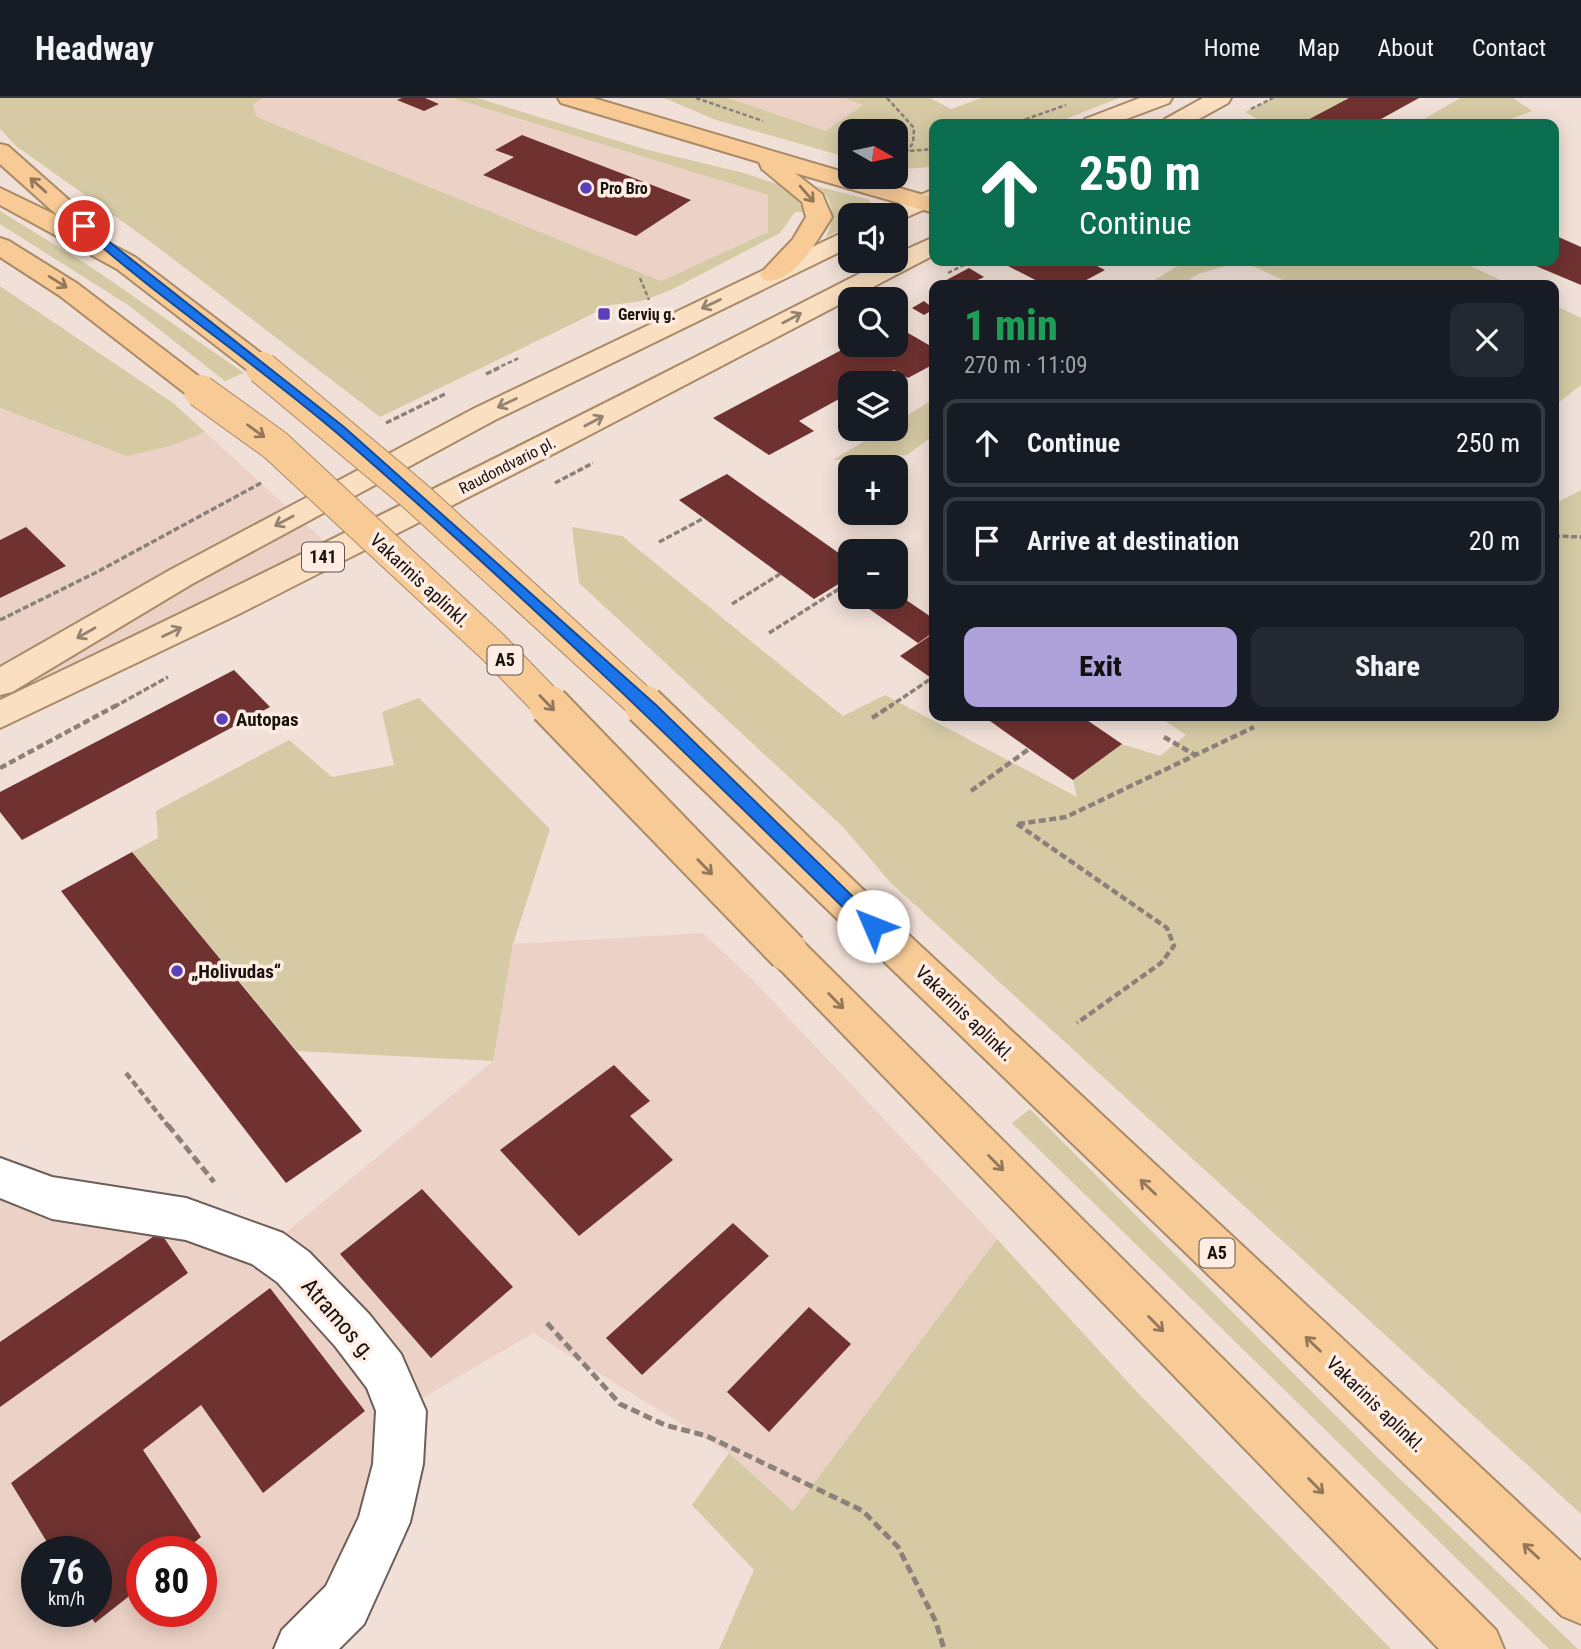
<!DOCTYPE html>
<meta charset="utf-8">
<style>
body{margin:0;font-family:"Roboto Condensed",sans-serif;background:#242831;color:#f1f3f6;height:100vh;display:flex;flex-direction:column;font-size:26px;white-space:nowrap}
*{box-sizing:border-box;margin:0}
p{font-size:23px;color:#9ea1a6}
.icon{flex:none;width:38px;height:38px;fill:none;stroke:currentColor;stroke-width:2;stroke-linecap:round;stroke-linejoin:round}
.map{position:relative;flex:1;overflow:hidden}
.side{position:absolute;left:929px;top:182px;width:630px;height:441px;display:flex;flex-direction:column;background:#171b24;border-radius:14px;box-shadow:0 4px 18px #0003}
.side>*{flex:none}
.guide{position:absolute;left:929px;top:21px;width:630px;height:147px;border-radius:14px;box-shadow:0 4px 18px #0003;background:#0b6e4f;color:#fff;overflow:hidden}
.needle{width:46px;rotate:99deg}
.controls{position:absolute;left:838px;top:21px;display:grid;gap:14px}
.controls a{display:grid;place-items:center;width:70px;height:70px;border-radius:14px;background:#171b24;box-shadow:0 4px 18px #0003;font-size:35px}
.speed{position:absolute;left:21px;top:1438px;display:flex;gap:14px;font-size:35px;font-weight:700;text-align:center}
.speed>*{display:grid;place-content:center;width:91px;height:91px;border-radius:50%;background:#171b24;box-shadow:0 4px 18px #0003;line-height:1}
.speed small{font-size:18px;font-weight:400}
.speed .limit{border:10px solid #d22;background:#fff;color:#111}
.pin{position:absolute;display:grid;place-items:center;width:60px;height:60px;color:#fff;margin:-30px;border:4px solid #fff;border-radius:50%;box-shadow:0 2px 7px #0007}
.me{position:absolute;width:77px;margin:-38px;rotate:314deg;stroke-linejoin:round;filter:drop-shadow(0 0 5px #0008)}
.turn{display:flex;align-items:center;gap:24px;height:147px;padding:0 35px;font-size:32px}
.turn .icon{width:91px;height:91px;stroke-width:2.5}
.turn b{display:block;font-size:49px;line-height:60px}
.round{display:grid;place-items:center;flex:none;width:74px;height:74px;border-radius:14px;background:#242831}
.headline{display:flex;align-items:center;justify-content:space-between;height:119px;padding:0 35px}
h1{font-size:42px;font-weight:800;line-height:52px;color:#1e9e55}
.button{display:flex;gap:14px;margin-top:auto;padding:14px 35px}
.button a{flex:1;height:80px;border-radius:14px;background:#aea2da;color:#111;font-size:28px;font-weight:800;line-height:80px;text-align:center}
.button a+a{background:#242831;color:#f1f3f6}
ul{padding:0;list-style:none}
li{display:flex;align-items:center;gap:21px;height:88px;margin:0 14px 10px;padding:0 21px;border:4px solid #363941;border-radius:14px}
li div{flex:1}
li b{display:block;font-size:26px}
li em{font-style:normal}
header{display:flex;align-items:center;gap:42px;box-sizing:border-box;height:98px;padding:0 35px;background:#171b24;border-bottom:2px solid #363941}
header strong{font-size:33px}
nav{display:flex;gap:38px;margin-inline-start:auto;font-size:24px}
.map>svg:first-child{display:block}
.built{fill:#ecd2c6;fill-rule:evenodd}
.green{fill:#d5caa4}
.building{fill:#6f3230}
.lines{fill:none;stroke-linecap:round;stroke-linejoin:round}
.minor-casing{stroke:#6d5e57;stroke-width:4}
.major-casing{stroke:#a98a67;stroke-width:4}
.highway-casing{stroke:#a98a67;stroke-width:4}
.path-far3{stroke:#8c807a;stroke-width:2.5;stroke-dasharray:4.5 2.5;stroke-linecap:butt}
.path-far2{stroke:#8c807a;stroke-width:3.5;stroke-dasharray:6 2.5;stroke-linecap:butt}
.path-far1{stroke:#8c807a;stroke-width:4.5;stroke-dasharray:7 3.5;stroke-linecap:butt}
.path{stroke:#8c807a;stroke-width:5;stroke-dasharray:9 4.5;stroke-linecap:butt}
.minor{fill:#fff;fill-rule:evenodd}
.major{fill:#fadfc0;fill-rule:evenodd}
.highway{fill:#f7ca96;fill-rule:evenodd}
.highway-bridge-far2-casing{stroke:#a98a67;stroke-width:28;stroke-linecap:butt}
.highway-bridge-far1-casing{stroke:#a98a67;stroke-width:34;stroke-linecap:butt}
.highway-bridge-casing{stroke:#a98a67;stroke-width:43;stroke-linecap:butt}
.highway-bridge-far2{stroke:#f7ca96;stroke-width:25}
.highway-bridge-far1{stroke:#f7ca96;stroke-width:32}
.highway-bridge{stroke:#f7ca96;stroke-width:39}
.oneway{stroke:#937759}
.oneway2{stroke:#948370}
.route{fill:#1a73e8;stroke:#114b97;stroke-width:2}
.poi-dot{fill:#5c40b8;stroke:#ffede4;stroke-width:2.5}
.labels{text-anchor:middle;stroke-width:7;stroke-linejoin:round;paint-order:stroke}
.far-poi-label{font-size:16px;font-weight:bold;fill:#18120f;stroke:#ffede4;text-anchor:start}
.far-street-label{font-size:16px;fill:#18120f;stroke:#ffede4}
.shield{fill:#ffede4;stroke:#5d544f;stroke-width:2}
.shield-label{font-size:18px;font-weight:bold;fill:#18120f}
.street-label{font-size:19px;fill:#18120f;stroke:#ffede4}
.poi-label{font-size:19px;font-weight:bold;fill:#18120f;stroke:#ffede4;text-anchor:start}
.near-street-label{font-size:23px;fill:#18120f;stroke:#ffede4}
</style>
<header>
<strong>Headway</strong>
<nav><a>Home</a><a>Map</a><a>About</a><a>Contact</a></nav>
</header>
<div class="map">
<svg width="1581" height="1551" viewBox="0 0 1581 1551">
<rect width="100%" height="100%" fill="#f1e0d7"/>
<!-- built -->
<path class="built" d="M262,0H452L768,97L769,133L661,183L257,19L253,7Z
M728,0H876L826,33Z
M0,310L127,358L171,348L205,334L335,453L0,617Z
M703,835L751,880L997,1141L793,1413L729,1355L533,1235L401,1313L398,1366L301,1551H0V1080L267,1150L493,963L513,846ZM37,1454H96V1514H37ZM142,1454H201V1514H142Z"/>
<!-- green -->
<path class="green" d="M0,0H262L253,7L257,19L661,183L768,134V97L452,0H477L644,51L744,75L777,86L793,95L805,114H795L780,135L671,192L642,203L611,207L380,319L151,144L16,48L0,31Z
M664,0H728L826,33L863,7L844,0H930L951,11L981,0H1119L1053,26H934V67C922,71 909,71 896,70V33H850V60L716,22Z
M1273,0H1349L1300,26H1266L1245,14Z
M1460,0H1513L1532,13L1498,26H1416Z
M816,88L870,102L873,116L850,117V127L826,139C836,119 834,101 816,88Z
M0,113L91,169L244,275L225,283L128,207L0,126Z
M1186,163H1242L1198,176L1181,187H1146Z
M1242,163H1460L1511,187H1294Z
M0,188L173,305L205,334L171,348L127,358L0,310Z
M1554,207L1581,220V287L1558,305H1554Z
M934,301V337L907,357L833,362L885,331H896V324Z
M1581,392V1416L890,784L843,729L579,485L572,429L622,438L843,618L885,597L1077,699L1073,682L1122,646L1160,658L1186,637L1158,618H1554V406Z
M419,600L550,731L513,846L493,963L297,953L132,754L158,740L156,713L289,642L332,679L394,667L382,614Z
M1030,1011L1379,1361L1578,1551H1549L1012,1025Z
M997,1141L1136,1293L1391,1551H719L754,1472L692,1407L729,1355L793,1413Z"/>
<!-- building -->
<path class="building" d="M402,0H425L439,6L424,13L397,2Z
M1349,0H1419L1372,26H1300Z
M522,37L691,102L636,138L483,77L514,59L495,52Z
M1554,137L1581,149V187L1524,163H1554Z
M1019,163H1087L1105,172L1077,187H1045L1008,168Z
M969,170L984,179L967,187H937Z
M924,203L934,211L924,217L912,210Z
M896,228L934,250V266L908,280L894,272L869,285H850V295L799,323L814,333L769,357L713,320L851,247H896Z
M727,376L850,463V479L814,501L679,402Z
M26,429L66,468L0,500V442Z
M896,495L934,521V534L918,545L852,499H896Z
M934,535V582L900,558Z
M234,572L270,609L22,742L0,714V694Z
M983,618H1081L1122,646L1073,682Z
M132,754L362,1033L286,1085L61,793Z
M614,967L650,1003L630,1018L673,1062L579,1138L500,1052Z
M422,1091L513,1189L431,1260L340,1156Z
M733,1125L769,1158L642,1277L606,1240Z
M160,1134L188,1175L0,1309V1244Z
M270,1190L365,1313L263,1395L201,1307L143,1352L201,1439L183,1454H142V1488L95,1525L88,1514H96V1454H53L11,1385Z
M809,1209L851,1246L769,1334L727,1294Z"/>
<g class="lines">
<defs>
<path id="minor" d="M0,1060L52,1079L186,1100L283,1135L309,1154L369,1216L401,1256L426,1313L423,1366L410,1424L402,1442L364,1526L339,1551H274L282,1532L326,1488L359,1419L373,1366L376,1313L367,1290L335,1248L277,1184L252,1166L186,1142L52,1121L0,1100Z"/>
<path id="major" d="M1140,0H1172L1169,5L1113,26H1081L1085,21Z
M1203,0H1231L1228,5L1190,26H1161L1165,21Z
M934,91V107L896,124V117H883L886,112Z
M850,131V149L495,322L192,486L12,594L0,597V569L170,472L475,310Z
M934,139V157L557,354L241,515L0,630V602C297,461 591,313 884,163H896V156Z"/>
<path id="highway" d="M558,0H593L850,76V79H861L934,100V115L795,75L822,96L832,119C818,141 792,189 764,182L760,176L793,141L806,119L802,104L762,71L759,64L561,5Z
M0,46L8,48L86,117L90,122L86,127L78,129L135,159L270,262L274,268L270,274L260,276L250,274L117,171L0,107V90L58,118L0,66Z
M0,140L9,143L78,186L210,287L214,293L210,299L200,302L190,299L60,198L0,159Z
M853,794L867,798L1581,1463V1526L1562,1518L839,820L833,809L839,798Z
M788,838L802,843L1496,1532L1504,1551H1439L774,865L768,854L774,843Z"/>
</defs>
<!-- minor casing -->
<use href="#minor" class="minor-casing"/>
<!-- major casing -->
<use href="#major" class="major-casing"/>
<!-- highway casing -->
<use href="#highway" class="highway-casing"/>
<!-- path-far3 -->
<path class="path-far3" d="M696,0L763,23
M887,0L914,30L913,45L898,65
M1251,11L1273,0
M1012,26L1066,7
M896,54L934,51
M948,175L972,163
M640,180L649,202
M495,271L519,260"/>
<!-- path-far2 -->
<path class="path-far2" d="M486,276L499,270
M386,325L447,295
M555,385L593,365
M1554,438L1581,439
M659,444L704,420
M732,506L780,476
M0,522L97,474L261,385
M769,535L850,484
M114,609L168,579
M889,609L932,580"/>
<!-- path-far1 -->
<path class="path-far1" d="M872,620L892,607
M1164,639L1195,657
M0,670L117,607
M971,693L1029,651
M1017,726L1167,830L1174,848L1161,865L1077,925
M1018,726L1066,719L1254,629
M126,975L169,1029"/>
<!-- path -->
<path class="path" d="M168,1027L214,1084
M547,1225L620,1306L665,1327L707,1338L863,1413L898,1449L936,1524L944,1551"/>
<!-- minor -->
<use href="#minor" class="minor"/>
<!-- major -->
<use href="#major" class="major"/>
<!-- highway -->
<use href="#highway" class="highway"/>
<defs>
<path id="highway-bridge-far2" d="M260,268L264,271"/>
<path id="highway-bridge-far1" d="M262,270L414,397L646,609
M200,293L275,347L494,550L551,609"/>
<path id="highway-bridge" d="M549,607L788,854
M644,607L853,809"/>
</defs>
<!-- highway-bridge-far2 casing -->
<use href="#highway-bridge-far2" class="highway-bridge-far2-casing"/>
<!-- highway-bridge-far1 casing -->
<use href="#highway-bridge-far1" class="highway-bridge-far1-casing"/>
<!-- highway-bridge casing -->
<use href="#highway-bridge" class="highway-bridge-casing"/>
<!-- highway-bridge-far2 -->
<use href="#highway-bridge-far2" class="highway-bridge-far2"/>
<!-- highway-bridge-far1 -->
<use href="#highway-bridge-far1" class="highway-bridge-far1"/>
<!-- highway-bridge -->
<use href="#highway-bridge" class="highway-bridge"/>
</g>
<!-- one-way arrows -->
<defs><path id="oneway-shaft" d="M-6 0H5M1.5-3L5.5 0L1.5 3" fill="none" stroke-width="1.6" stroke-linecap="round" stroke-linejoin="round" transform="scale(1.75)"/></defs>
<g class="oneway">
<use href="#oneway-shaft" transform="translate(38 87) rotate(-138)"/>
<use href="#oneway-shaft" transform="translate(807 96) rotate(49)"/>
<use href="#oneway-shaft" transform="translate(58 184) rotate(32)"/>
<use href="#oneway-shaft" transform="translate(256 333) rotate(36)"/>
<use href="#oneway-shaft" transform="translate(547 605) rotate(46)"/>
<use href="#oneway-shaft" transform="translate(705 769) rotate(46)"/>
<use href="#oneway-shaft" transform="translate(836 903) rotate(45)"/>
<use href="#oneway-shaft" transform="translate(996 1065) rotate(45)"/>
<use href="#oneway-shaft" transform="translate(1148 1089) rotate(-136)"/>
<use href="#oneway-shaft" transform="translate(1156 1226) rotate(45)"/>
<use href="#oneway-shaft" transform="translate(1313 1246) rotate(-136)"/>
<use href="#oneway-shaft" transform="translate(1316 1388) rotate(45)"/>
<use href="#oneway-shaft" transform="translate(1531 1453) rotate(-137)"/>
</g>
<g class="oneway2">
<use href="#oneway-shaft" transform="translate(711 206) rotate(154)"/>
<use href="#oneway-shaft" transform="translate(792 220) rotate(-28)"/>
<use href="#oneway-shaft" transform="translate(507 305) rotate(154)"/>
<use href="#oneway-shaft" transform="translate(594 323) rotate(-28)"/>
<use href="#oneway-shaft" transform="translate(284 423) rotate(152)"/>
<use href="#oneway-shaft" transform="translate(172 534) rotate(-26)"/>
<use href="#oneway-shaft" transform="translate(86 535) rotate(150)"/>
</g>
<!-- route -->
<path class="route" d="M84,124L344,329L656,607L879,824L881,828L879,833H867C695,663 521,494 337,335C254,264 162,203 80,130L79,128Z"/>
<!-- markers -->
<g class="poi-dot">
<circle cx="586" cy="90" r="7"/>
<rect x="597" y="209" width="14" height="14" rx="3.5"/>
<circle cx="222" cy="621" r="7"/>
<circle cx="177" cy="873" r="7"/>
</g>
<g class="labels">
<!-- far-poi labels -->
<g class="far-poi-label">
<text x="600" y="96">Pro Bro</text>
<text x="618" y="222">Gervių g.</text>
</g>
<!-- far-street labels -->
<g class="far-street-label">
<text transform="translate(507 367) rotate(-27)" y="6">Raudondvario pl.</text>
</g>
<!-- shield labels -->
<g class="shield">
<rect x="302" y="444.5" width="42" height="29" rx="5"/>
<rect x="487.5" y="547.5" width="35" height="29" rx="5"/>
<rect x="1199.5" y="1140.5" width="35" height="29" rx="5"/>
</g>
<g class="shield-label">
<text x="323" y="465">141</text>
<text x="505" y="568">A5</text>
<text x="1217" y="1161">A5</text>
</g>
<!-- street labels -->
<g class="street-label">
<text transform="translate(420 482) rotate(43)" y="7">Vakarinis aplinkl.</text>
<text transform="translate(965 915) rotate(44)" y="7">Vakarinis aplinkl.</text>
<text transform="translate(1376 1306) rotate(44)" y="7">Vakarinis aplinkl.</text>
</g>
<!-- poi labels -->
<g class="poi-label">
<text x="236" y="628">Autopas</text>
<text x="191" y="880">„Holivudas“</text>
</g>
<!-- near-street labels -->
<g class="near-street-label">
<text transform="translate(339 1221) rotate(49)" y="8">Atramos g.</text>
</g>
</g>
</svg>
<div class="controls">
<a><svg class="needle" viewBox="-14 -14 28 28"><path d="M0-13l5 13h-10z" fill="#e53935"/><path d="M0 13l5-13h-10z" fill="#9ea1a6"/></svg></a>
<a><svg class="icon" aria-label="sound" viewBox="0 0 24 24"><path d="M4 9h4l5-4v14l-5-4H4zM17 9q2 3 0 6"/></svg></a>
<a><svg class="icon" aria-label="search" viewBox="0 0 24 24"><circle cx="10" cy="10" r="6"/><path d="M15 15l6 6"/></svg></a>
<a><svg class="icon" aria-label="layers" viewBox="0 0 24 24"><path d="M12 4l9 5-9 5-9-5zM3 14l9 5 9-5"/></svg></a>
<a>+</a>
<a>−</a>
</div>
<div class="speed"><div>76<small>km/h</small></div><div class="limit">80</div></div>
<div class="pin" style="left:84px;top:128px;background:#d93025"><svg class="icon" aria-label="arrive" viewBox="0 0 24 24"><path d="M6 21V4h12l-3 4 3 4H6"/></svg></div>
<svg class="me" style="left:873px;top:828px" viewBox="-20 -20 40 40"><circle r="19" fill="#fff"/><path d="M0-13L10 11 0 6-10 11z" fill="#1a73e8"/></svg>
<div class="guide">
<div class="turn"><svg class="icon" aria-label="ahead" viewBox="0 0 24 24"><path d="M12 20V5M6 11l6-6 6 6"/></svg><div><b>250 m</b>Continue</div></div>
</div>
<section class="side">
<div class="headline"><div><h1>1 min</h1><p>270 m · 11:09</p></div><a class="round"><svg class="icon" aria-label="close" viewBox="0 0 24 24"><path d="M6 6l12 12M18 6L6 18"/></svg></a></div>
<ul>
<li><svg class="icon" aria-label="ahead" viewBox="0 0 24 24"><path d="M12 20V5M6 11l6-6 6 6"/></svg><div><b>Continue</b></div><em>250 m</em></li>
<li><svg class="icon" aria-label="arrive" viewBox="0 0 24 24"><path d="M6 21V4h12l-3 4 3 4H6"/></svg><div><b>Arrive at destination</b></div><em>20 m</em></li>
</ul>
<div class="button"><a>Exit</a><a>Share</a></div>
</section>
</div>
